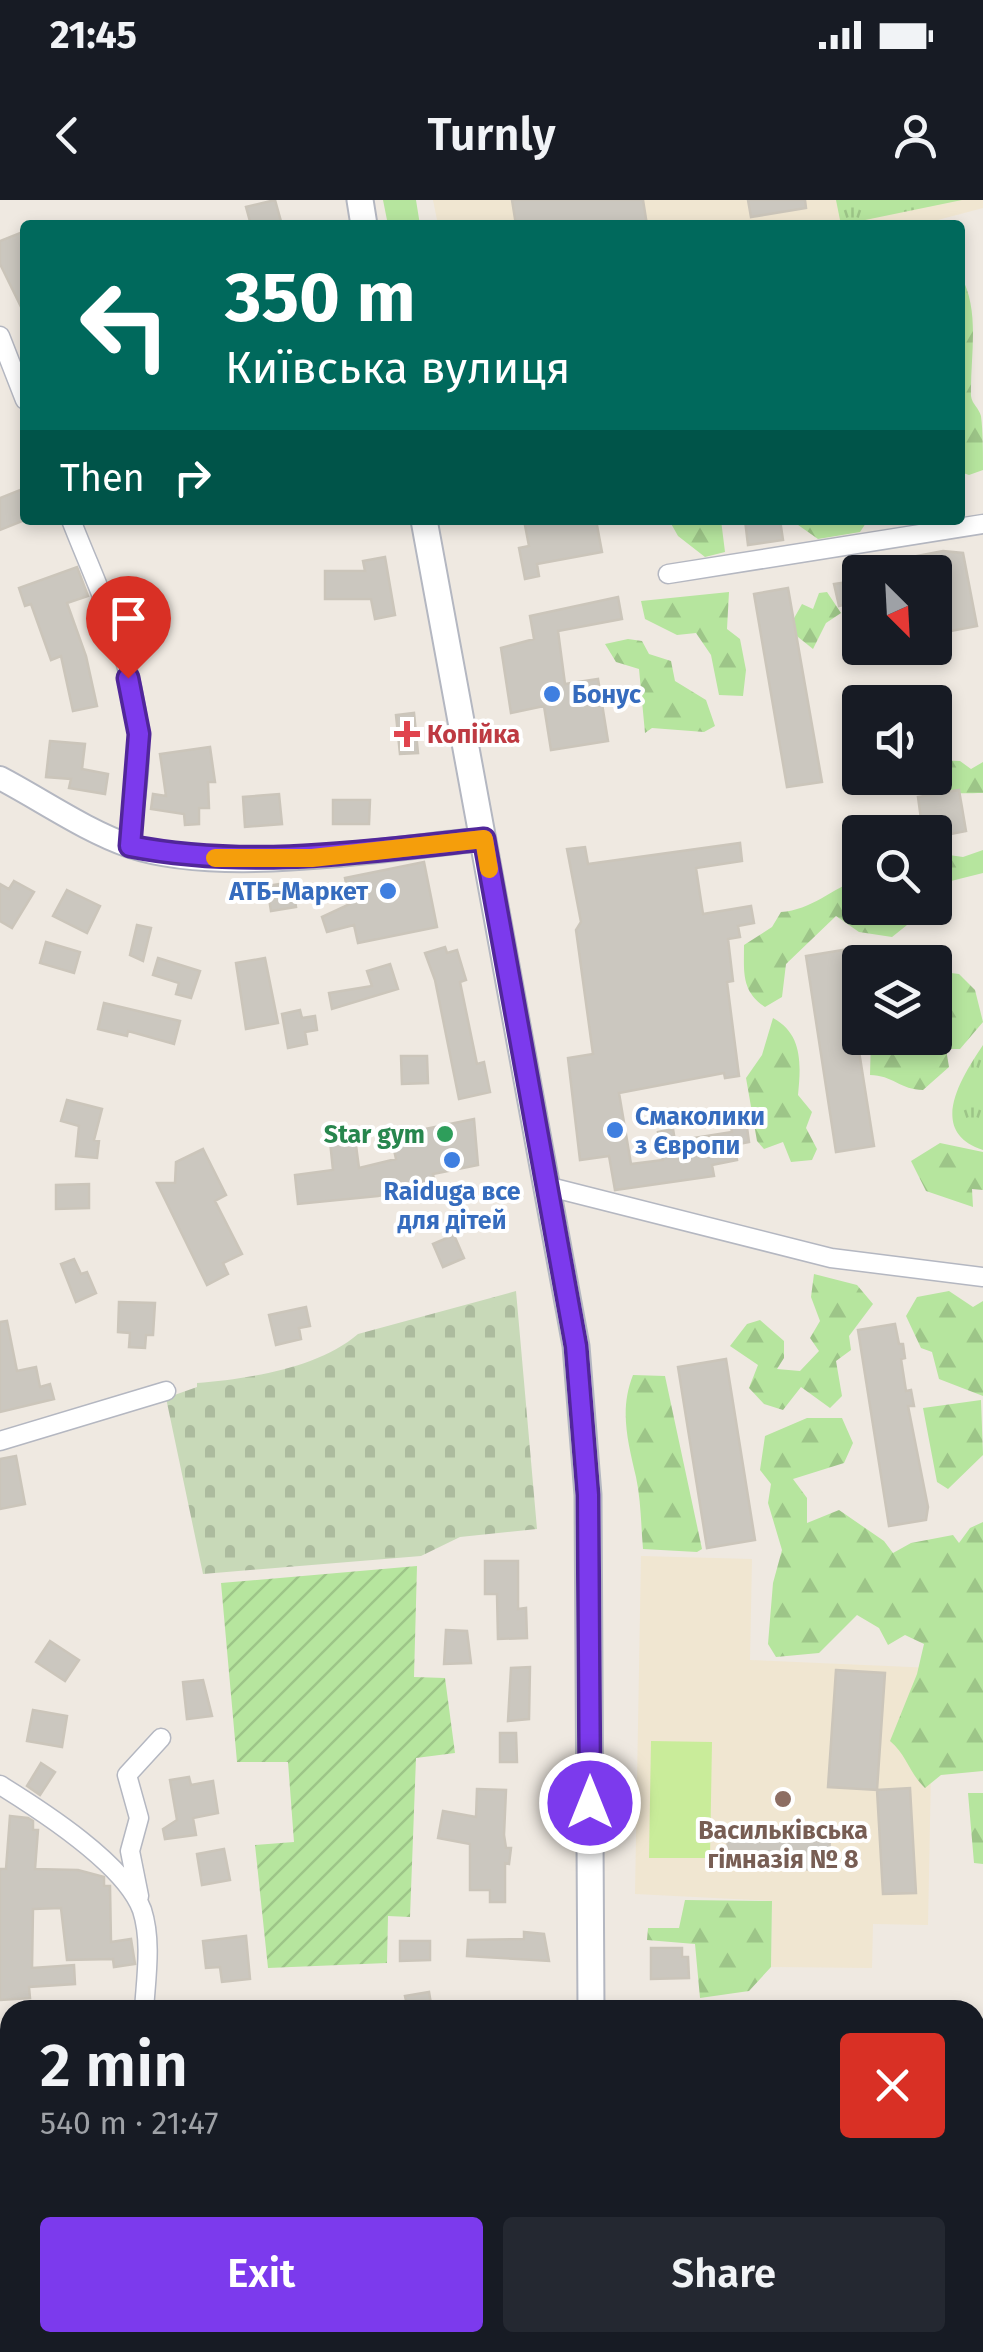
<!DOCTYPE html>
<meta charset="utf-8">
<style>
body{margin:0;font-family:"Fira Sans",sans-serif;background:#242831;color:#f1f3f6;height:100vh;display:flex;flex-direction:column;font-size:38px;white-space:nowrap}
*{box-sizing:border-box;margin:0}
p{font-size:32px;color:#9ea1a6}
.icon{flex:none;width:55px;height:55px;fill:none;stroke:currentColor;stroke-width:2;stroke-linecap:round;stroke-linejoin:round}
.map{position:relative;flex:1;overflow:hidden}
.drawer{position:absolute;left:0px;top:1800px;width:985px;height:352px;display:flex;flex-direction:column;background:#171b24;border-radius:30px 30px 0 0;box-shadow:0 5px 15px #0003}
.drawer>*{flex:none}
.guide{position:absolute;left:20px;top:20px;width:945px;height:305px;border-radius:10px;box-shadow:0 5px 15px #0003;background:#00695c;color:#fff;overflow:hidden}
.needle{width:65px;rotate:156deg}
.tools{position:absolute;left:842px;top:355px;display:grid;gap:20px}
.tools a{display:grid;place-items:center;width:110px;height:110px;border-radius:10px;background:#171b24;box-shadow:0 5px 15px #0003;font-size:50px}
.pin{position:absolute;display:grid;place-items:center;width:85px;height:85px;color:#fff;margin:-102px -42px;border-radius:50% 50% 50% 0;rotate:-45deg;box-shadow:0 0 10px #0007}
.pin .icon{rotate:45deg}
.me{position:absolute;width:110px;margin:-55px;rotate:0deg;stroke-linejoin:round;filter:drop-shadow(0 0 8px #0008)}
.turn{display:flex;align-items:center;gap:35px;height:210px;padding:0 40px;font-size:45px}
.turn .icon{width:130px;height:130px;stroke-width:2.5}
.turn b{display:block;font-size:70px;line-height:85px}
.then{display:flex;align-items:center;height:95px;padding:0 40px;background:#0003;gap:20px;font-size:38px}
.round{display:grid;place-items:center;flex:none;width:105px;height:105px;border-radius:10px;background:#242831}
.summary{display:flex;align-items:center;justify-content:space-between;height:170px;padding:0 40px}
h1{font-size:60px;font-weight:600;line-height:75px}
.cta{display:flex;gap:20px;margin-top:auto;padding:20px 40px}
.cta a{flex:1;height:115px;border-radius:10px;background:#7c3aed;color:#fff;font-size:40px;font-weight:600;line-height:115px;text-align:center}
.cta a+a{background:#242831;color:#f1f3f6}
.status{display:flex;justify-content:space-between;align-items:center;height:70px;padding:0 50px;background:#171b24;direction:ltr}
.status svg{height:28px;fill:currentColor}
header{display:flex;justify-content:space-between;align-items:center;height:130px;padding:0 40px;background:#171b24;font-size:45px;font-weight:600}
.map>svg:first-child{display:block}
.education{fill:#f0e6d1}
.grass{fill:url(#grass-tufts)}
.forest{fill:url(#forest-firs)}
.cemetery{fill:url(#cemetery-stones)}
.garden{fill:url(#garden-furrows)}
.pitch{fill:#c9ec9a}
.building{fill:#cbc7bf;stroke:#cbc5ba;stroke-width:2.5}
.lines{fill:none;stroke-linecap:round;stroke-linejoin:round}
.minor-casing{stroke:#b4b7c1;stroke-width:21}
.tertiary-casing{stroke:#b4b7c1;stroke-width:26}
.secondary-casing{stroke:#b4b7c1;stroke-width:29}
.minor{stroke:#fff;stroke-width:18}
.tertiary{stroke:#fff;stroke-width:22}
.secondary{stroke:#fff;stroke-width:25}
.route-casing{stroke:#51269a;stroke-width:25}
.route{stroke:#7c3aed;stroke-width:18}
.slow{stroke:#f59e0b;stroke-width:18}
.shop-dot{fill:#3f7fe0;stroke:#fff;stroke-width:4}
.health-dot{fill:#e0444e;stroke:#fff;stroke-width:4}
.leisure-dot{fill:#2e9e5b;stroke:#fff;stroke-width:4}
.education-dot{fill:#8d6e63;stroke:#fff;stroke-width:4}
.labels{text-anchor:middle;stroke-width:8;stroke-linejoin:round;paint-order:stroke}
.shop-label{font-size:25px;font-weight:bold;fill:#366cbe;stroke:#fff;text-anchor:start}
.health-label{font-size:25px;font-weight:bold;fill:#be3a42;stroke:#fff;text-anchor:start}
.leisure-label{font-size:25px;font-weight:bold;fill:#27864d;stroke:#fff;text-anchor:end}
.education-label{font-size:25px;font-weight:bold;fill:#785e54;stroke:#fff}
</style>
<div class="status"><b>21:45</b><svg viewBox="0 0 49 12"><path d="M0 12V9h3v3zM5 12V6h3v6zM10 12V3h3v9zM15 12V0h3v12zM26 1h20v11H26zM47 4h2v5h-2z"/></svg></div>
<header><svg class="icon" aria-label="back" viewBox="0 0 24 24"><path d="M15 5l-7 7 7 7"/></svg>Turnly<svg class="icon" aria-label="person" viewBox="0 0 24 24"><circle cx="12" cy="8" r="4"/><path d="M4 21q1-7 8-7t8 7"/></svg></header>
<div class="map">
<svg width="983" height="2152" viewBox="0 0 983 2152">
<defs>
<pattern id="grass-tufts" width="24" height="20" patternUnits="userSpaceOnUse" patternTransform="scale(2.5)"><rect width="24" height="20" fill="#b6e59e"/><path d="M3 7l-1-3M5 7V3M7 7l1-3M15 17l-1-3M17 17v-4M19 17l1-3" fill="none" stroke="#9dc588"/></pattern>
<pattern id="forest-firs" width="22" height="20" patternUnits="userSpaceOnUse" patternTransform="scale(2.5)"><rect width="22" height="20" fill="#b6e59e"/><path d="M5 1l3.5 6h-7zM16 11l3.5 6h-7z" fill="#9dc588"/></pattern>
<pattern id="cemetery-stones" width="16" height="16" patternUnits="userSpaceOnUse" patternTransform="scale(2.5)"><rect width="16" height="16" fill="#c8d9b8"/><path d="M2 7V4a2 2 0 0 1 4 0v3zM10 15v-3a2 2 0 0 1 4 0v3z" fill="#acbb9e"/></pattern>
<pattern id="garden-furrows" width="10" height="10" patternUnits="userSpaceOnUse" patternTransform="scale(2.5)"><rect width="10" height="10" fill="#b6e59e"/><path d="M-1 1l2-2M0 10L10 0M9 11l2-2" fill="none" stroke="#9dc588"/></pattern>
</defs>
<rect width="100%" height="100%" fill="#efe9e1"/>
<!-- education -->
<path class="education" d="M433,0H983V8L919,25H438Z
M641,1356L752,1359L750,1460L933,1468L928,1725L873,1724L872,1768L771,1767L772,1701L635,1694Z
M188,2143H482L478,2152H189Z"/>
<!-- grass -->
<path class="grass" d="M383,0H416L420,25H388Z
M836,0H962L841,25Z
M983,845V950C926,931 962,877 983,845Z"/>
<!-- forest -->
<path class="forest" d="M960,74C981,111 970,155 971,196C972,204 979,208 981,216C983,231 983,254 983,270L969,275L960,272Z
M669,320H721L725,352L705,357L678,336Z
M791,320H868L860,332L818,339Z
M729,392L727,429L740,439L746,470L743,496L719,495L711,455L696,433L677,435L645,419L641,401Z
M827,392L841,413L826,423L813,449L788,429L802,404L813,409L819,393Z
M628,439L642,441L649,454L671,461L675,481L706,500L715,526L704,532L652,528L645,533L639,469L616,462L605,444Z
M935,560L960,561L971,569L983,562V593C961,593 930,597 915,578H935Z
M983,650V673L935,685V653L963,657Z
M860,678V708H898L907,725L892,737L859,732L836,716L786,764L782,797L765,807C741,791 744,772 744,745L772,727L781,712C811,710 832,689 860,678Z
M935,771L959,774L975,790L983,822L960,849H946L949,867L923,890C901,890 892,875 870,875L871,838H935Z
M773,818C803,834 801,865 798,895L812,912L806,928L817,949L812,960L791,962L783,942L764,949L757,941L746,878L762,855Z
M940,943L983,952V990L972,989L973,1007L926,991L911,961Z
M814,1074L857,1085L873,1104L849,1136L851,1150L836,1161L842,1196L830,1208L801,1187L783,1210L764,1204L749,1188L758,1165L730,1146L747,1124L760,1120L784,1141V1158L777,1169L800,1171L819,1151L810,1138L820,1121L811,1097Z
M949,1091L973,1107L983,1101V1196L939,1179L932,1152L921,1148L906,1116L917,1097Z
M633,1175L665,1176L702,1349L697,1352L643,1349C641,1326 641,1300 636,1277C628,1242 619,1210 633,1175Z
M981,1200L983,1255L948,1289L937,1282L923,1208Z
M807,1218H842L853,1243L844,1263L793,1279L807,1298V1323L839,1310L884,1341L893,1353L911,1343L953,1335L959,1343L970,1328L983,1322V1571L941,1575L925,1588C909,1573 907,1555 890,1541L917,1474L924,1444L905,1435L888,1445L879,1428L857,1415L819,1453L776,1457L768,1444L773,1383L782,1350L768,1303L771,1284L760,1270L765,1236Z
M968,1593H983V1664L974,1663Z
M685,1700L772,1701L771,1767L749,1791L700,1798L695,1744L647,1740L648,1728H679Z"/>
<!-- cemetery -->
<path class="cemetery" d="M516,1091L537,1329L460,1337L421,1356L203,1374L166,1198L197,1187V1183C248,1179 319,1168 358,1134Z"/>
<!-- garden -->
<path class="garden" d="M417,1366L414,1477L445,1478L455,1553L416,1558L410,1717L388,1716L387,1763L268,1768L255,1645L294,1642L288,1562H237L221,1383Z"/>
<!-- pitch -->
<path class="pitch" d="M651,1541L712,1542L710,1658H649Z"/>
<!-- building -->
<path class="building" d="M275,0L282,25H251L246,7Z
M512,0H643L647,25H516Z
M748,0H805L806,8L751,17Z
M25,31V115L0,64V41Z
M25,288V320L0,330V298Z
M524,320H596L602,352L537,364L539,376L525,379L519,348L529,346Z
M745,320H780L783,340L748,345Z
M943,351L963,353L977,426L935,434V372H870V365Z
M385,357L395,415L375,419L371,399H325V371H365L363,361Z
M77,367L88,396L67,403L86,456L97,506L73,511L61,456L51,460L31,404L25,406L19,388Z
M848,382L852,403L839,406L834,384Z
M788,388L822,582L787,587L754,394Z
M145,397L154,423L135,430L126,403Z
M618,397L622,419L558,431L565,484L598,479L608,541L551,550L544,506L511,513L501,448L534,439L530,416Z
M414,513L418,553L400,554L396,515Z
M50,541L85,544L82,569L108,574L105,594L69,588L71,579L46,577Z
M210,547L215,582H208L209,608H199V624L185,625L184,614L151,609L153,594L166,596L160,554Z
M959,590L966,631L935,637L930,617L921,619L918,597Z
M279,594L282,624L245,627L243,597Z
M333,600H370L369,624H333Z
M740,643L742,661L696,668L703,714L751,706L754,723L738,726L740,737L728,739L733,781L727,782L739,876L725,878L724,873L619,893L631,964L663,960L658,932L673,929L675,941L732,932L729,916L745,913L749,942L734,945L737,960L712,965L714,976L615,990L609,956L580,960L568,858L593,854L576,730L581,722L567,649L585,647L588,664Z
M424,662L437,727L358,743L354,725L327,732L322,717L350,704L345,678Z
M14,681L34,692L12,728L0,721V684L9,689Z
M292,682L296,707L271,711L267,686Z
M67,690L100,706L87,733L53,716Z
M137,725L151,728L143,761L130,755Z
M46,742L80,752L74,773L40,763Z
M445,747L447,753L457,750L466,780L460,782L477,864L484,862L490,892L459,899L435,780L425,753Z
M843,750L874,946L836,952L806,756Z
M158,758L200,771L191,798L176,794L179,783L153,775Z
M265,758L278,823L246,829L236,763Z
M390,764L398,789L332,809L329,793L372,786L367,771Z
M104,803L180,821L174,844L128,831L127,836L98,829Z
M300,810L302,818L315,816L317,830L305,832L307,844L288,848L282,814Z
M401,856H427L428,883L402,884Z
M67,900L102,909L94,940L99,941L97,958L76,956L79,926L61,921Z
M474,919L478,965L433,974L435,984L378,996L298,1004L295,975L333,970L330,941L355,938L359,968L396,959L391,936Z
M203,949L226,995L215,1001L242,1054L223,1063L228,1074L207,1085L157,983H175L176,962Z
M89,984V1008L56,1009V985Z
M454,1035L464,1058L443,1067L433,1044Z
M74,1059L81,1074L87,1072L96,1093L76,1102L61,1064Z
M119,1102L155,1103L153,1135H146L145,1148L129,1147L130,1133L118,1132Z
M306,1107L310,1126L299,1128L301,1139L276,1145L269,1115Z
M7,1121L17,1171L36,1167L40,1187L50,1184L54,1199L0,1212V1122Z
M895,1124L899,1144H903L905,1158L901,1159L906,1191L911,1190L914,1206H908L928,1307L926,1320L889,1326L858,1130Z
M726,1159L755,1340L707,1348L678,1167Z
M16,1256L25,1304L0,1309V1259Z
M485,1361H518V1409L526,1408L527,1438L498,1439L497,1394H485Z
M446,1430L467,1431L471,1463L444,1464Z
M50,1441L79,1460L65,1481L36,1462Z
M530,1467L529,1519L508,1521L511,1468Z
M836,1470L885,1473L877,1590L828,1587Z
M203,1480L212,1516L187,1519L183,1482Z
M33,1510L67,1516L62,1547L27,1541Z
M500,1533H516L517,1562H500Z
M41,1563L55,1572L40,1595L27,1586Z
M189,1577L191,1585L213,1581L218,1613L193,1618L196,1635L165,1639L163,1629L177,1620L170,1580Z
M910,1588L916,1693L883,1694L877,1590Z
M477,1589L506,1590L504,1635L506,1648H511L509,1664L505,1663V1702H490V1690H470V1644L438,1638L443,1611L476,1617Z
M10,1616L28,1618L33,1621V1630H38L35,1669L78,1670L104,1677V1686H110L111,1742L131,1739L135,1764L114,1767L113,1759L67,1760L61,1708L33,1709L32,1768L74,1765L75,1784L29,1787L30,1798L0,1800V1669H6Z
M728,1630L830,1633L829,1670L727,1667Z
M224,1649L230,1680L202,1685L197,1654Z
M524,1732L544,1734L549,1761L467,1756L468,1740L524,1739Z
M246,1736L250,1779L222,1782L220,1767L206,1768L203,1741Z
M400,1741H430V1760L400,1761Z
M651,1748H682V1757H688L689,1778L651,1779Z
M429,1792L432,1810H408L405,1796Z"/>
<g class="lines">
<defs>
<path id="minor" d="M0,136L25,200
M71,320C98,389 132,456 139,531C142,567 134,610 129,646
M668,374L983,324
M546,986L831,1058L983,1077
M0,1241L166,1191
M0,1585C42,1611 125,1664 142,1710C152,1741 146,1778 144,1810
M139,1696L130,1651L139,1618L127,1575L161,1538
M0,2039H10
M183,2142V2152
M501,2152L502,2142"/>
<path id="tertiary" d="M0,578C42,600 86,631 130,646C222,677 386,649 484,639"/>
<path id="secondary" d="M360,0L364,25
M424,320L576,1146L588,1295L591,1810
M669,2142L672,2152"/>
</defs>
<!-- minor casing -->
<use href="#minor" class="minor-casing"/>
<!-- tertiary casing -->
<use href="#tertiary" class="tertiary-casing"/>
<!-- secondary casing -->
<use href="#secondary" class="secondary-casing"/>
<!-- minor -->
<use href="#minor" class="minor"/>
<!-- tertiary -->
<use href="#tertiary" class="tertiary"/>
<!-- secondary -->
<use href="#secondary" class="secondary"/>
</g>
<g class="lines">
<defs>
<path id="route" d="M128,478L139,534L130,646C247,669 365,652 484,639L576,1146L588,1295L590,1603"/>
</defs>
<!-- route casing -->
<use href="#route" class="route-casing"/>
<!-- route -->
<use href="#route" class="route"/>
<!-- slow -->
<path class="slow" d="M215,658H312L484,639L489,669"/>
</g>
<!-- markers -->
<g class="shop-dot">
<circle cx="552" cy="494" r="10"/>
<circle cx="388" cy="691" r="10"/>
<circle cx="615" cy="930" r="10"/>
<circle cx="452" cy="960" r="10"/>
</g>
<path class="health-dot" d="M402 519h10v10h10v10h-10v10h-10v-10h-10v-10h10z"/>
<circle class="leisure-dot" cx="445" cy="934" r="10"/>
<circle class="education-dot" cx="783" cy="1599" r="10"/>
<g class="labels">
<!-- shop labels -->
<g class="shop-label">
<text x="572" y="503">Бонус</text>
<text x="368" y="700" text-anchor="end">АТБ-Маркет</text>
<text x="635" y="925">Смаколики<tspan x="635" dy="29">з Європи</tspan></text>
<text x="452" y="1000" text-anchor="middle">Raiduga все<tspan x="452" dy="29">для дітей</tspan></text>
</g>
<!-- health labels -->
<g class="health-label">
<text x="427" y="543">Копійка</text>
</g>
<!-- leisure labels -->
<g class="leisure-label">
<text x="425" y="943">Star gym</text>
</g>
<!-- education labels -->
<g class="education-label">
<text x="783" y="1639">Васильківська<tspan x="783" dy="29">гімназія № 8</tspan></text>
</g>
</g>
</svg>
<div class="tools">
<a><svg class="needle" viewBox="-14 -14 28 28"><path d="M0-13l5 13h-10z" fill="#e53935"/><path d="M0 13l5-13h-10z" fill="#9ea1a6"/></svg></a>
<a><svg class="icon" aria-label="sound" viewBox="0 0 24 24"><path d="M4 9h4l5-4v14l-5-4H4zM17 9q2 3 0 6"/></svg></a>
<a><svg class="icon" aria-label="search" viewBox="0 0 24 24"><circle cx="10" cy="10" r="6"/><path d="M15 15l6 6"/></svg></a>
<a><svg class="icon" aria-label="layers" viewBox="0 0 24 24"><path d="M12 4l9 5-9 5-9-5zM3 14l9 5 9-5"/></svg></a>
</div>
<div class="pin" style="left:128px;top:478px;background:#d93025"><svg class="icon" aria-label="arrive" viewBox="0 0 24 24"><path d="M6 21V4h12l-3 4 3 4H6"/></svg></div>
<svg class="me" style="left:590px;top:1603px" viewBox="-20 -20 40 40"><circle r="17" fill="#7c3aed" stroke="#fff" stroke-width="3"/><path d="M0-11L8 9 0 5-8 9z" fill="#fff"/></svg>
<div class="guide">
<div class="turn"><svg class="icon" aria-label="left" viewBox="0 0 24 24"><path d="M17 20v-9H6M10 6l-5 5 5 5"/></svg><div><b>350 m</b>Київська вулиця</div></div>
<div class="then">Then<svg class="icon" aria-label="right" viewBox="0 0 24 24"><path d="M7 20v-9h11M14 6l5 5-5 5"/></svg></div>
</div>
<section class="drawer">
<div class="summary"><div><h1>2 min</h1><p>540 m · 21:47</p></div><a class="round" style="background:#d93025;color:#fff"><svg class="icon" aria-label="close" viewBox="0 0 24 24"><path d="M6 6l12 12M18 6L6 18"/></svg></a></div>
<div class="cta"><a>Exit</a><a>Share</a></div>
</section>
</div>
